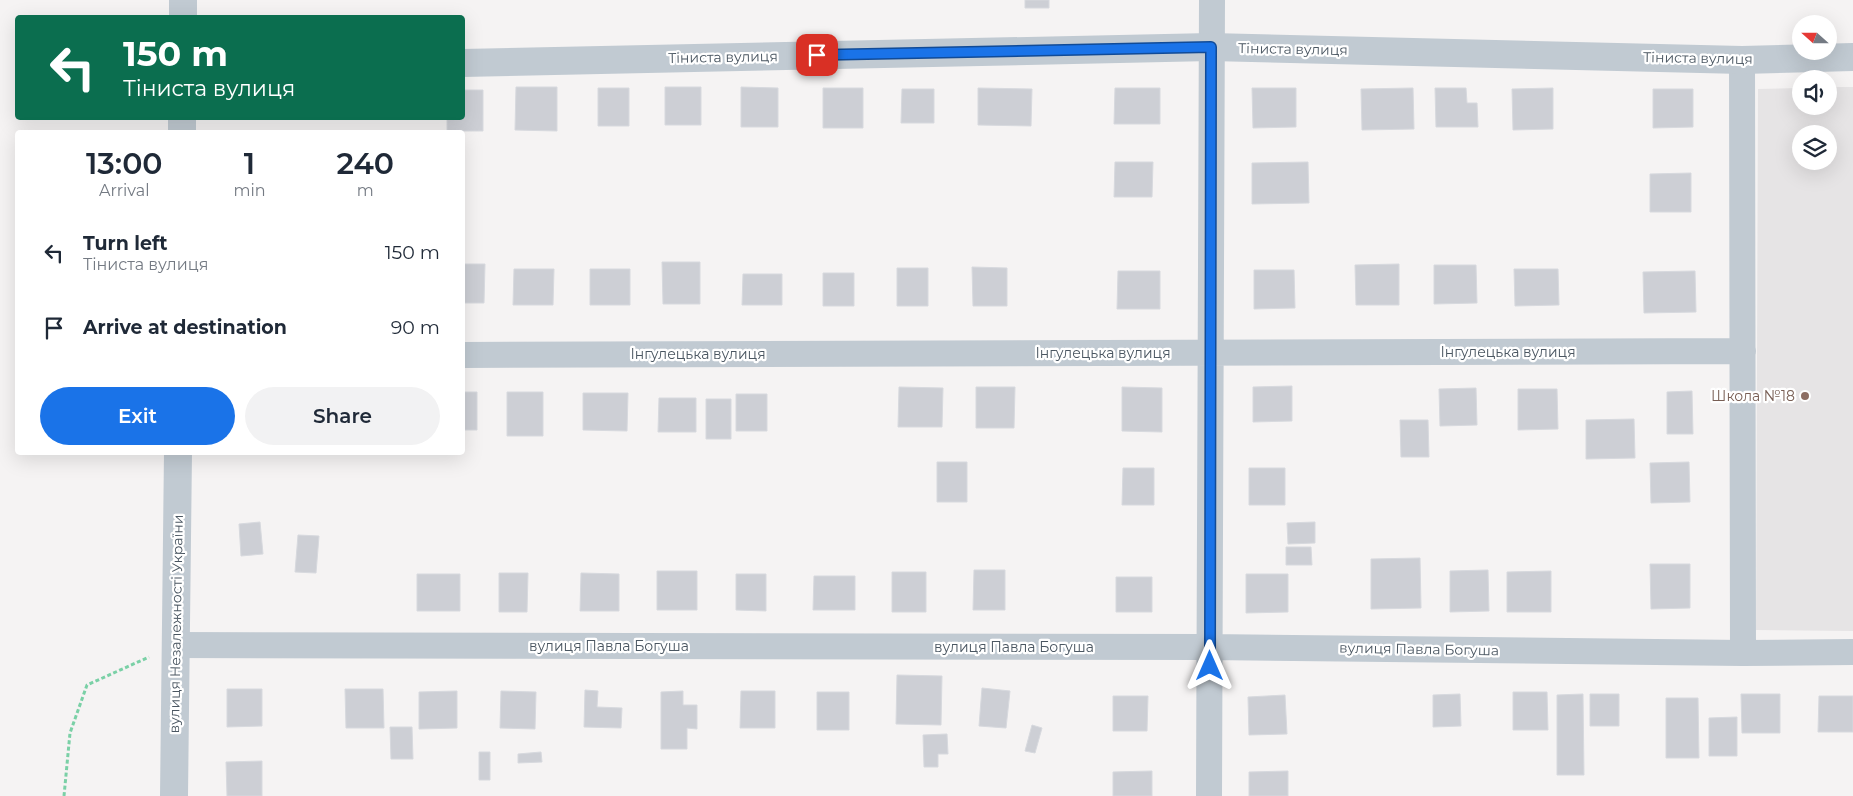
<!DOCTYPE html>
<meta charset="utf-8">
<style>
body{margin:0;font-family:Montserrat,sans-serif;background:#f2f2f3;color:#1f2937;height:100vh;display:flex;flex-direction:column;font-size:19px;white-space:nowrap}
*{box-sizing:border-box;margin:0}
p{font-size:16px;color:#747a83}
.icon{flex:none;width:28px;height:28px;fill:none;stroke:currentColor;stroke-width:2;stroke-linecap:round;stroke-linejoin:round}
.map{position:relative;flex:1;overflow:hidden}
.side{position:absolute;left:15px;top:130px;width:450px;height:325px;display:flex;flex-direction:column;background:#fff;border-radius:5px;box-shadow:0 5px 20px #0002}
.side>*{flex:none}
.top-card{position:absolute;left:15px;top:15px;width:450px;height:105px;border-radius:5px;box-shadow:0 5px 20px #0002;background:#0b6e4f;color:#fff;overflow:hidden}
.needle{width:32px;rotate:291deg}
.fabs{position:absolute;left:1792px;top:15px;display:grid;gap:10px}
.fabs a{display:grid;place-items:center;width:45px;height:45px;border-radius:50%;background:#fff;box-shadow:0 5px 20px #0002;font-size:25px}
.pin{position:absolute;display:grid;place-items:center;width:42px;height:42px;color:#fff;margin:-21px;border-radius:10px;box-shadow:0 2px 8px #0006}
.me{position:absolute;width:55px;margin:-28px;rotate:0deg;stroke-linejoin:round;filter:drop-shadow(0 0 4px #0008)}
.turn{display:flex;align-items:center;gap:18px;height:105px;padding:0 25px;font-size:22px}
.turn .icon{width:65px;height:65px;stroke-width:2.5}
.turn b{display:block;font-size:35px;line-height:42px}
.eta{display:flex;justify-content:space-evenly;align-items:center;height:85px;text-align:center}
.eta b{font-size:30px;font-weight:600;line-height:35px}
.cta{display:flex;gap:10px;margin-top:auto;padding:10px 25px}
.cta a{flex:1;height:58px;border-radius:30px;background:#1a73e8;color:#fff;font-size:20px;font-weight:600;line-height:58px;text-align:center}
.cta a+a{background:#f2f2f3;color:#1f2937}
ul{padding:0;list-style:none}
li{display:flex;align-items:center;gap:15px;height:75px;padding:0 25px}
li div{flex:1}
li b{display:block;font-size:19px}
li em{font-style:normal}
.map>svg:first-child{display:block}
.education{fill:#e6e4e5;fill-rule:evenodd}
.building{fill:#cdcfd5;stroke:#d7d9de}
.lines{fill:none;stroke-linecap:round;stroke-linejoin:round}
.path{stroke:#7ad0a6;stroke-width:3;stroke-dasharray:4 2.5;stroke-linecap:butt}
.minor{stroke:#c1cad2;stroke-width:26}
.tertiary{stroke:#c1cad2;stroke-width:28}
.route-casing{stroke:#114b97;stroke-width:12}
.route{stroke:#1a73e8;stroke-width:9}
.education-dot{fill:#8d6e63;stroke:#fff;stroke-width:2}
.labels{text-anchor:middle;stroke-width:4.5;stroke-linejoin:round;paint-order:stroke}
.street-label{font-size:14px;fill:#4a5661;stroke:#fff}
.education-label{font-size:14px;fill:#785e54;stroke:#fff;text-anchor:end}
</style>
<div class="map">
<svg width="1853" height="796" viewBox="0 0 1853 796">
<rect width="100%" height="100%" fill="#f5f3f3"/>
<!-- education -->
<path class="education" d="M1829,87H1853V631L1756,630L1758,89L1801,88V106H1829ZM1801,134H1829V161H1801Z"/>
<!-- building -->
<path class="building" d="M1025,0H1049V8H1025Z
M516,87H557V131L515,130Z
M665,87H701V125H665Z
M741,87L778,88V127H741Z
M598,88H629V126H598Z
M823,88H863V128H823Z
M978,88L1032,89L1031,126L978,125Z
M1115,88H1160V124H1114Z
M1252,88H1296V127L1253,128Z
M1413,88L1414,129L1362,130L1361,89Z
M1435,88H1466L1467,103H1477L1478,127H1436Z
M1553,88V129L1513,130L1512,89Z
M902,89H934V123H901Z
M1653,89H1693V127L1653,128Z
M462,90H483V131H447V118H462Z
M1115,162H1153L1152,197H1114Z
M1308,162L1309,203L1252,204V163Z
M1691,173V212H1650V174Z
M662,262H700V304H663Z
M462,264H485L484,303H462Z
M1399,264V305H1356L1355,265Z
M1434,265H1476L1477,303L1434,304Z
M972,267L1007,268V306H973Z
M897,268H928V306H897Z
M514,269H554L553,305H513Z
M590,269H630V305H590Z
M1514,269H1558L1559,305L1515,306Z
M1254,270H1294L1295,308L1254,309Z
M1118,271H1160V309H1117Z
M1695,271L1696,312L1644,313L1643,272Z
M823,273H854V306H823Z
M743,274H782V305H742Z
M1292,386V421L1253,422V387Z
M899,387L943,388L942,427H898Z
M976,387H1015L1014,428H976Z
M1122,387L1162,388V432L1122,431Z
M1476,388L1477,425L1440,426L1439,389Z
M1518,389H1557L1558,429L1518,430Z
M1692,391L1693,434H1667V392Z
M462,392H477V430H462Z
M507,392H543V436H507Z
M583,393H628L627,431L583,430Z
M736,394H767V431H736Z
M659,398H696V432H658Z
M706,399H731V439H706Z
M1634,419L1635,458L1586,459V420Z
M1400,420H1428L1429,457H1401Z
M937,462H967V502H937Z
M1689,462L1690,502L1651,503L1650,463Z
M1123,468H1154V505H1122Z
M1249,468H1285V505H1249Z
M260,522L263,554L241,556L239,524Z
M1315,522V543L1288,544L1287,523Z
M298,535L319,536L316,573L295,572Z
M1286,547H1311L1312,565H1286Z
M1420,558L1421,608L1371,609V559Z
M1650,564H1690V608L1651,609Z
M974,570H1005V610H973Z
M1488,570L1489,611L1450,612V571Z
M657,571H697V610H657Z
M1551,571V612H1507V572Z
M892,572H926V612H892Z
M499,573H528L527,612H499Z
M581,573L619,574V611H580Z
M417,574H460V611H417Z
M736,574H766V611L736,610Z
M1246,574H1288V612L1246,613Z
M814,576H855V610H813Z
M1116,577H1152V612H1116Z
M897,675L942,676L941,725L896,724Z
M982,688L1010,691L1006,728L979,726Z
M227,689H262V726L227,727Z
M345,689H383L384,728H346Z
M585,690L598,691L597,707L622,708L621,728L584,727Z
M457,691V728L419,729V692Z
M501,691L536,692L535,729L500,728Z
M683,691V705H697V729L687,728V749H661V692Z
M741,691H775V728H740Z
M817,692H849V730H817Z
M1513,692H1547L1548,730H1513Z
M1460,694L1461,726L1433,727V695Z
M1583,694L1584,775H1557V695Z
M1590,694H1619V726H1590Z
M1741,694H1780V733H1742Z
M1285,695L1287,734L1249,735L1248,697Z
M1113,696H1148L1147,731H1113Z
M1819,696H1853V732H1818Z
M1666,698H1698L1699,758H1666Z
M1737,717V756H1709V718Z
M1032,725L1042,728L1035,753L1025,751Z
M390,727H412L413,759H391Z
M947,734L948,754H938V767H924L923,735Z
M479,752H490V780H479Z
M541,752L542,762L518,763V754Z
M262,761V796H227L226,762Z
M1152,771V796H1113V772Z
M1288,771V796H1249V772Z"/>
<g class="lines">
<!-- path -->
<path class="path" d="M64,796L70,733L87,685L149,657"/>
<!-- minor -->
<path class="minor" d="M1742,60L1743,653
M462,355L1743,351
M175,645L1209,647L1743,653L1853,652
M1209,796L1212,0"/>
<!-- tertiary -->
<path class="tertiary" d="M183,0V18
M462,63L1211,47L1742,60L1853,57
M182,132V118
M174,796L178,452"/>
</g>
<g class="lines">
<defs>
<path id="route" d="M817,55L1211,47L1210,666"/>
</defs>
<!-- route casing -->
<use href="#route" class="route-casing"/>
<!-- route -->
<use href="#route" class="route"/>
</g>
<!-- markers -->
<circle class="education-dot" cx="1805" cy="396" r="5"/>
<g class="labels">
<!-- street labels -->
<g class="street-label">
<text transform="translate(1293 49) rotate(1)" y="5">Тіниста вулиця</text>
<text transform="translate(723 57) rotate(-1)" y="5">Тіниста вулиця</text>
<text transform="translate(1698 58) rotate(1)" y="5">Тіниста вулиця</text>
<text x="1508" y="357">Інгулецька вулиця</text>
<text x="1103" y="358">Інгулецька вулиця</text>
<text x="698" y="359">Інгулецька вулиця</text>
<text transform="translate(176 624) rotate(-89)" y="5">вулиця Незалежності України</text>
<text x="609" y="651">вулиця Павла Богуша</text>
<text x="1014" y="652">вулиця Павла Богуша</text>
<text transform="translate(1419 649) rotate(1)" y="5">вулиця Павла Богуша</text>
</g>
<!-- education labels -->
<g class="education-label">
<text x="1795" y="401">Школа №18</text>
</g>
</g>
</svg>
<div class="fabs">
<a><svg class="needle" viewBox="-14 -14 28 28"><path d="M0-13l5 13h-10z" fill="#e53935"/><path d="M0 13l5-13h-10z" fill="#747a83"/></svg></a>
<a><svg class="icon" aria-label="sound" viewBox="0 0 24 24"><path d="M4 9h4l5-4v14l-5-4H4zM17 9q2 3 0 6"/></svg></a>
<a><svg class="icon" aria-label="layers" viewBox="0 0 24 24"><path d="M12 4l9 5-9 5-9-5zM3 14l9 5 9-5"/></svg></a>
</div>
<div class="pin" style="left:817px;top:55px;background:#d93025"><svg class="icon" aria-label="arrive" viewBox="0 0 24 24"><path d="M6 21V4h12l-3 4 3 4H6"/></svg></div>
<svg class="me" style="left:1210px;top:666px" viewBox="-20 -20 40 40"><path d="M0-17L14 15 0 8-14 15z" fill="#1a73e8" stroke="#fff" stroke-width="4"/></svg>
<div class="top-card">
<div class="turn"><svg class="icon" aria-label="left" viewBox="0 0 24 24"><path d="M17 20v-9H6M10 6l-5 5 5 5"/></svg><div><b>150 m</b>Тіниста вулиця</div></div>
</div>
<section class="side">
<div class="eta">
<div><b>13:00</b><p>Arrival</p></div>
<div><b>1</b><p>min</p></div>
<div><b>240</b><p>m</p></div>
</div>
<ul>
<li><svg class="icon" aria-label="left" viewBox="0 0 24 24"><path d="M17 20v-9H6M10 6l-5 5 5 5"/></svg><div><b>Turn left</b><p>Тіниста вулиця</p></div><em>150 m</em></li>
<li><svg class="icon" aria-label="arrive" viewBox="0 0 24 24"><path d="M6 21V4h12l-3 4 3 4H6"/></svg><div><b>Arrive at destination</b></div><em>90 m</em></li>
</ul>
<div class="cta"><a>Exit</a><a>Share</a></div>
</section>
</div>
